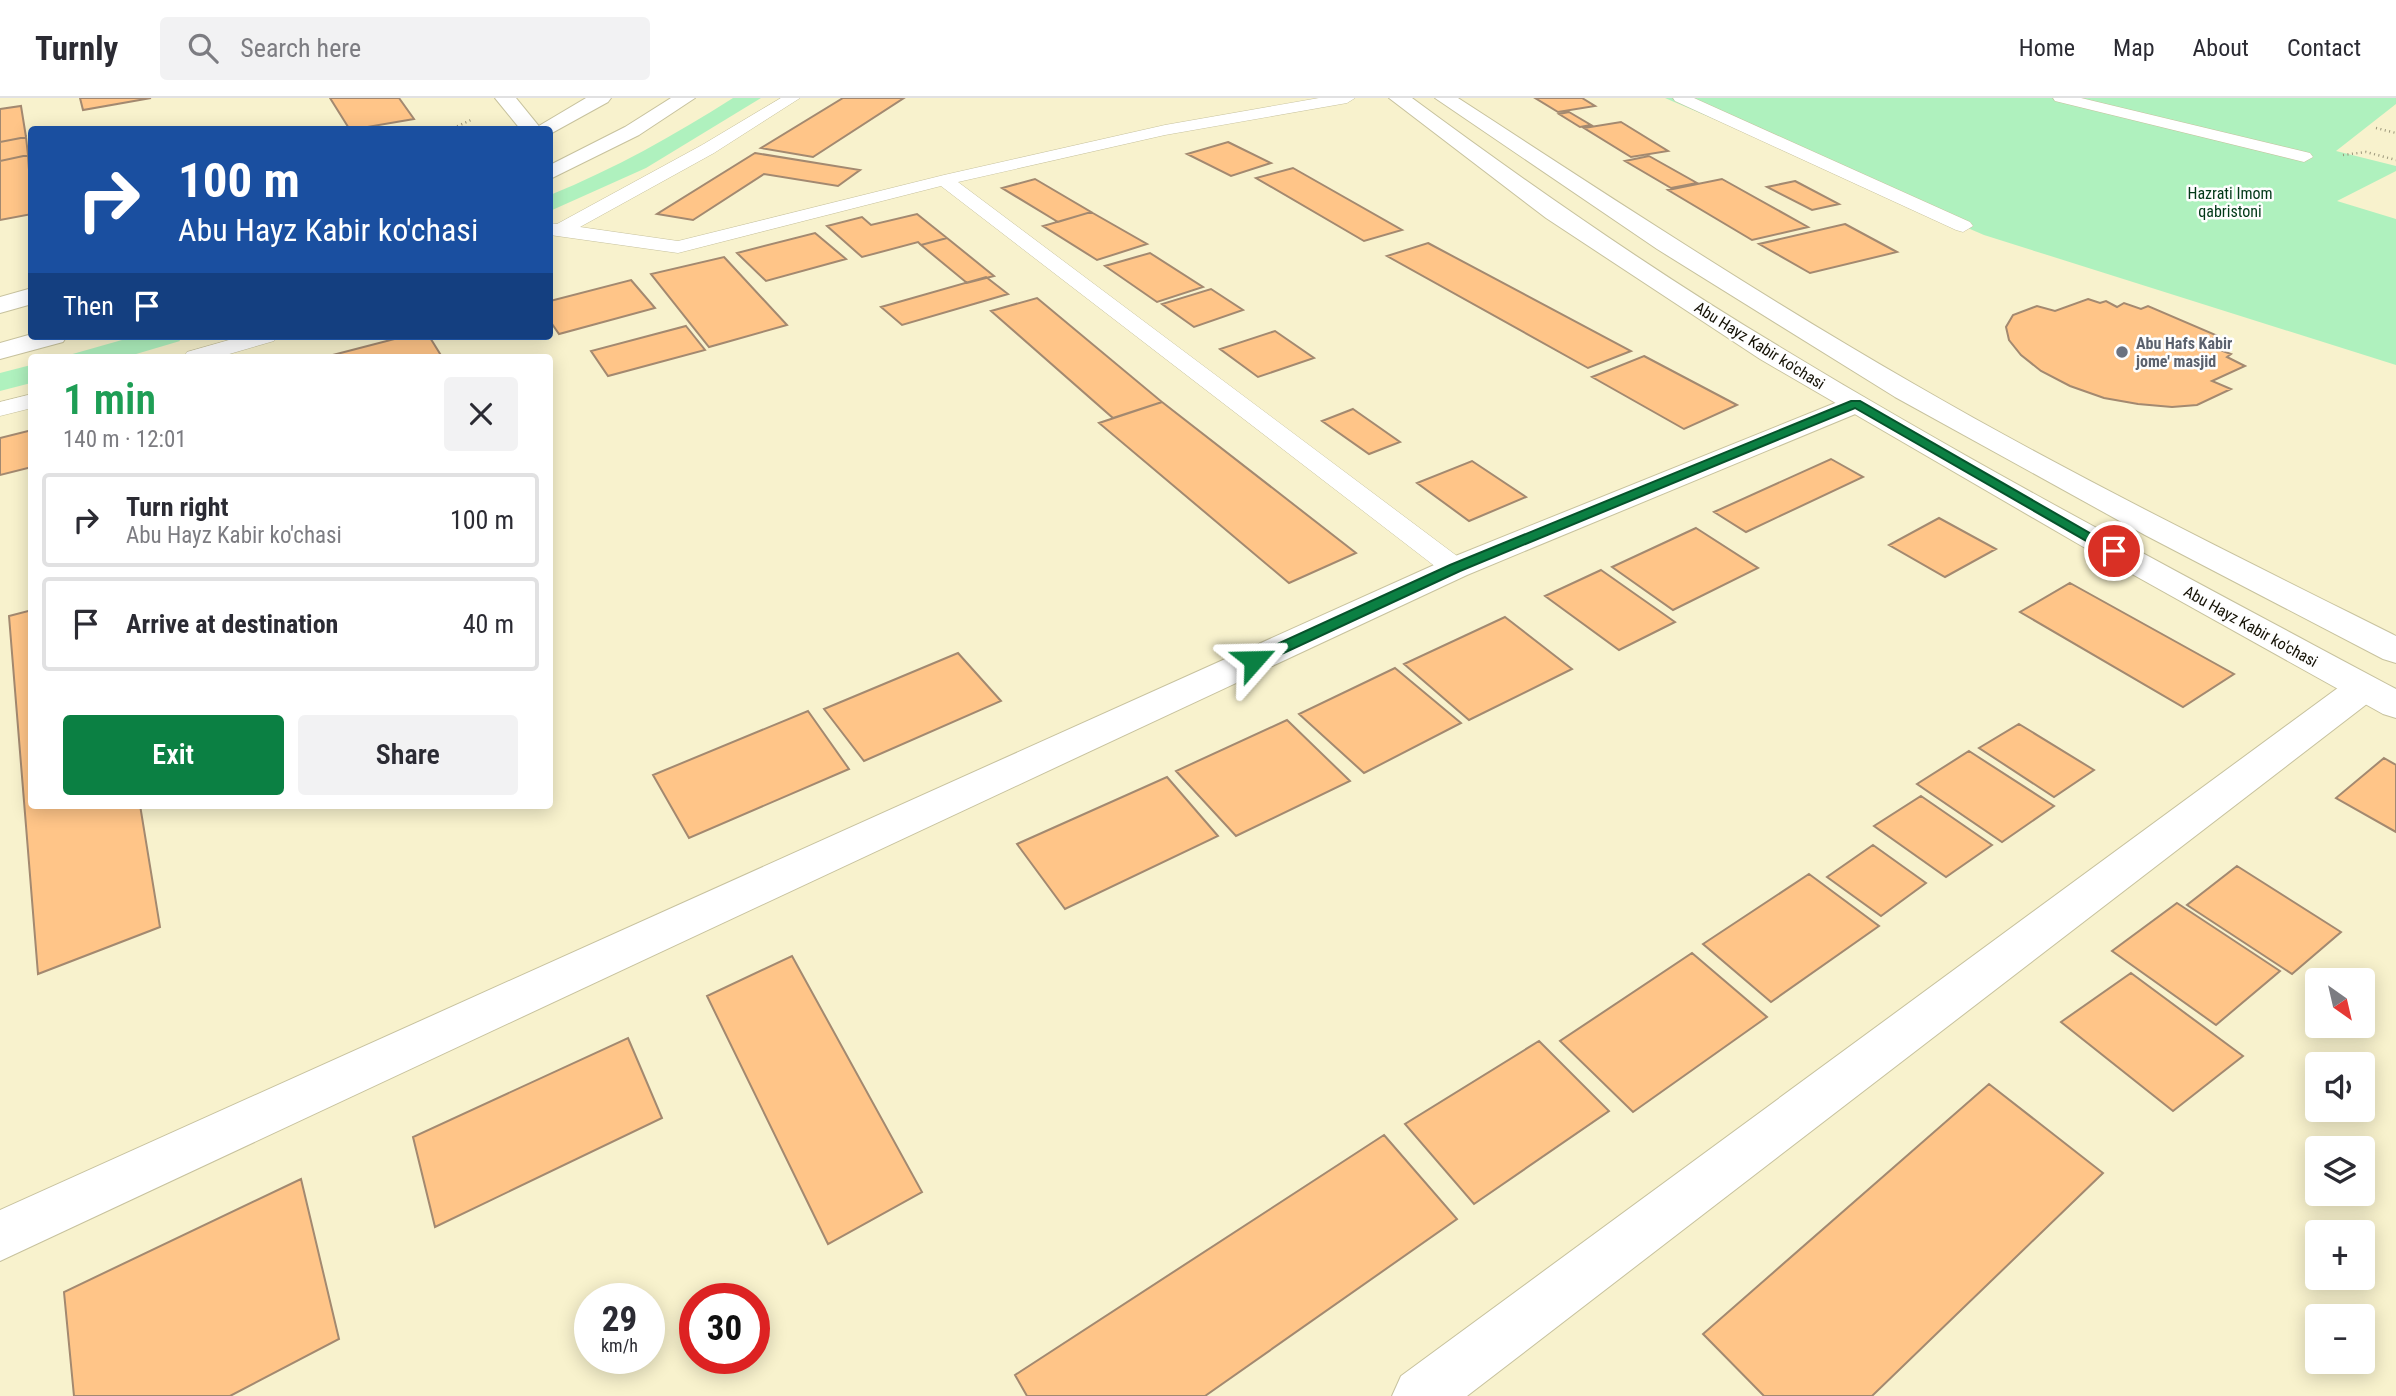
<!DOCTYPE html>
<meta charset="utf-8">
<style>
body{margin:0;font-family:"Roboto Condensed",sans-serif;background:#f2f2f3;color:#2b2b33;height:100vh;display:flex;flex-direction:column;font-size:26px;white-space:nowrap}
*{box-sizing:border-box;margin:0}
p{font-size:23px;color:#7c7c81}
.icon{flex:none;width:38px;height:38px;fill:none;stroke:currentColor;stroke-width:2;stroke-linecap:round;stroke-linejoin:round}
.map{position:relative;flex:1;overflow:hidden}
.sheet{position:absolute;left:28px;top:256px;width:525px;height:455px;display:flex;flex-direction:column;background:#fff;border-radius:7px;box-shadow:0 4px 18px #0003}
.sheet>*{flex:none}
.hud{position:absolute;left:28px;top:28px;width:525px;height:214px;border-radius:7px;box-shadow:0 4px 18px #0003;background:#1a4fa0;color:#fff;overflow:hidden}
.needle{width:46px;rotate:146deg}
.buttons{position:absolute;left:2305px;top:870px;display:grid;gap:14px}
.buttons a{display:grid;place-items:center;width:70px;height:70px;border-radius:7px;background:#fff;box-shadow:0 4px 18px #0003;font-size:35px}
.speed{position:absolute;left:574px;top:1185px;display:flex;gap:14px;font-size:35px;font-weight:700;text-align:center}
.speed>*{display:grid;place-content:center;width:91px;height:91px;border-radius:50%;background:#fff;box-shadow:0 4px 18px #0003;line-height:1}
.speed small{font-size:18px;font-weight:400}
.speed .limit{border:10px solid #d22;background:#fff;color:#111}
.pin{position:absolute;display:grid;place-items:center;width:60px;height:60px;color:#fff;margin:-30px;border:4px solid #fff;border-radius:50%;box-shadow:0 2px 7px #0007}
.me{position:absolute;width:77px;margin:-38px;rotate:65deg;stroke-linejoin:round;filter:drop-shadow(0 0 5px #0008)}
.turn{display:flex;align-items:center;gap:24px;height:147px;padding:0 35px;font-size:32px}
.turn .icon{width:91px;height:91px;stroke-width:2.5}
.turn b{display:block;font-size:49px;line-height:60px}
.then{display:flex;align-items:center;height:66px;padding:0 35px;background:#0003;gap:14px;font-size:26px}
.round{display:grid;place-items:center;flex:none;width:74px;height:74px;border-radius:7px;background:#f2f2f3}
.summary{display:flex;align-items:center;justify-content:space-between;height:119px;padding:0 35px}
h1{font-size:42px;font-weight:600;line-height:52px;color:#1e9e55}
.cta{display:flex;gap:14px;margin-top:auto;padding:14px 35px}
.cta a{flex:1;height:80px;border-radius:7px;background:#0b8043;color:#fff;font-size:28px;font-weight:600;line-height:80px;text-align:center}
.cta a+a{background:#f2f2f3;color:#2b2b33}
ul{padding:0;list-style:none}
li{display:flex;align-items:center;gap:21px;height:94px;margin:0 14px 10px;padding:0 21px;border:4px solid #e1e1e2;border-radius:7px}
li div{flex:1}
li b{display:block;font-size:26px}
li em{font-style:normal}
header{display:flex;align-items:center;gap:42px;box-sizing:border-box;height:98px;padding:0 35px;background:#fff;border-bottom:2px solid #e1e1e2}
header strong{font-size:33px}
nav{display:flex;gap:38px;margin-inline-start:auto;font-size:24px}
.search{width:490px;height:63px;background:#f2f2f3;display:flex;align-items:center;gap:18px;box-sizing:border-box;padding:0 24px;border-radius:7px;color:#7c7c81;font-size:26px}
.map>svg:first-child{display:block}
.green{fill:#aff1be}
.building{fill:#ffc588;stroke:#a38970;stroke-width:2}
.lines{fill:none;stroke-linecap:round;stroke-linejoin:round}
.service-casing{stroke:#c7c29e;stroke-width:1}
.minor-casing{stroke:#c7c29e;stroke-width:2}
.secondary-casing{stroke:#c7c29e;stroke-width:2}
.primary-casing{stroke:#c7c29e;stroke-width:2}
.path{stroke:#9a957a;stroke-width:2.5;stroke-dasharray:1 3.5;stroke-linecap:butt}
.service{fill:#fff;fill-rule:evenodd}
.minor{fill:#fff;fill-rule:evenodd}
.secondary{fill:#fff;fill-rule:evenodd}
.primary{fill:#fff;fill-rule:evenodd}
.route{fill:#0b8043;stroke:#07532c;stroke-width:2}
.worship-dot{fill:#6b7280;stroke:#fefefe;stroke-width:2.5}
.labels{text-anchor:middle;stroke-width:5;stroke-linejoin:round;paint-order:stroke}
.far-park-label{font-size:16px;fill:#013817;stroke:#fefefe}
.far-worship-label{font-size:16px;font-weight:bold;fill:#5b616d;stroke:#fefefe;text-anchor:start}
.far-street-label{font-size:16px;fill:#141105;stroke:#fefefe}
</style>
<header>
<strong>Turnly</strong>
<div class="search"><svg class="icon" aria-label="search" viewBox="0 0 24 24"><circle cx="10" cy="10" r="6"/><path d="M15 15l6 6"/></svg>Search here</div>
<nav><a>Home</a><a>Map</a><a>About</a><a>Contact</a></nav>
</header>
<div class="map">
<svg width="2396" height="1298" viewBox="0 0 2396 1298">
<rect width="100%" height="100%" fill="#f8f2cd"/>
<!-- green -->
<path class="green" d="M733,0H761L646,70L550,113V97C614,71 675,37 733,0Z
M1665,0H2396V6L2336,53L2396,68V73L2337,103L2396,121V267L1984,137Z
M136,238H177L180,243L126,259H62Z
M31,267V285L0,293V275Z"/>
<!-- building -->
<path class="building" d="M80,0H151L83,12Z
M330,0H399L414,21L350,32Z
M843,0H904L813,59L761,50Z
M1535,0H1582L1595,8L1558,14Z
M21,8L26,39L0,44V11Z
M1569,14L1591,27L1580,29L1559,16Z
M1621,24L1668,53L1631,59L1584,30Z
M26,39L28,57L0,63V44Z
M1228,44L1271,65L1231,78L1187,56Z
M755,55L860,72L838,88L764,76L693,122L657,116Z
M28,57L32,116L0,122V63Z
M1649,58L1697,85L1671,90L1625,63Z
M1293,70L1402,132L1364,143L1256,80Z
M1035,81L1091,114L1058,124L1002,90Z
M1722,81L1808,129L1752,142L1668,92Z
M1795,83L1839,106L1812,112L1767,89Z
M1091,114L1147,146L1097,162L1043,128Z
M917,116L947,140L921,147L918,144L862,159L827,128L862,119L871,127Z
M1845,126L1897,154L1810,175L1759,146Z
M815,135L846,161L766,183L737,155Z
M947,140L994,178L967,185L921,147Z
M1428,145L1631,253L1588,270L1387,158Z
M1150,155L1203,189L1157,204L1105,168Z
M724,159L787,227L709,249L651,176Z
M986,179L1008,196L902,227L881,209Z
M631,182L655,210L559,236L550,223V203Z
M1211,191L1243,212L1194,229L1162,206Z
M1037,200L1162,304L1113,320L991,213Z
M2088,201L2100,205L2106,203L2117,209L2124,205L2141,211L2148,208L2218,238L2212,241L2228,247L2220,252L2231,256L2227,259L2245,268L2212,283L2231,291L2197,307L2172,309L2138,306L2104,300L2070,288L2041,273L2021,257L2009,242L2006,229L2013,217L2037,208L2055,213Z
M686,228L705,252L608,278L591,253Z
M1275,233L1314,260L1258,279L1220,251Z
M406,238H429L442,259H325Z
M1644,258L1737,307L1684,331L1592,279Z
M1162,304L1356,455L1289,485L1099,325Z
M1353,311L1400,344L1369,356L1322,323Z
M32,332V369L0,377V340Z
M1831,361L1863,379L1746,434L1714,414Z
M1472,363L1526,399L1469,423L1417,385Z
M1939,420L1996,451L1945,479L1889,447Z
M1696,430L1758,470L1673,512L1612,469Z
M1601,472L1675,524L1619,552L1545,498Z
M2070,485L2234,576L2183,609L2020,514Z
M32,512V707H140L160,829L38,876L9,518Z
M1505,519L1572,571L1469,622L1404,566Z
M958,555L1001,603L864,663L824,611Z
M1395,570L1461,625L1364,675L1299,616Z
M808,613L849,671L689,740L653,677Z
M1287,622L1350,683L1236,738L1176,673Z
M2019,626L2094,672L2054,699L1979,650Z
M1969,653L2054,708L2002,744L1917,686Z
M2384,660L2396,667V734L2336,700Z
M1167,679L1218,738L1065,811L1017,746Z
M1921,698L1992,747L1946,779L1874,728Z
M1873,747L1926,785L1881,818L1827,779Z
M2237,768L2341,834L2292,876L2187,807Z
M1809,776L1879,828L1771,904L1703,846Z
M2177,805L2280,873L2216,927L2112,853Z
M1692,855L1767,919L1633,1014L1560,943Z
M792,858L922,1094L828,1146L707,898Z
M2131,875L2243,958L2173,1013L2061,924Z
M628,940L662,1020L435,1129L413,1039Z
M1539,943L1609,1013L1474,1106L1405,1026Z
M1989,986L2103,1075L1872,1298H1764L1703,1236Z
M1384,1037L1457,1121L1205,1298H1027L1015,1277Z
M301,1081L339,1241L230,1298H74L64,1194Z"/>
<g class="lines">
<defs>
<path id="service" d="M781,0H800L714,55L580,129L678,143L944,77L1165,27L1319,0H1355L1347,5L1165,37L958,84L1465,464L1469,470L1465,476L1455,478L1445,476L941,88L678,155L550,137V125L557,126L702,47Z
M1673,0H1694L1970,124L1973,128L1963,134L1956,132L1675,3Z
M2053,0H2081L2310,55L2313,59L2304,64L2055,3Z
M243,238H277L274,243L219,259H184L187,254Z
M32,296V310L0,318V304Z"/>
<path id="minor" d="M495,0H516L542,32H521Z
M1855,297L1865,300L1869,306L1865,312L1467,477L0,1163V1112L1443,463Z
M2363,578L2376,581L2381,590L2376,599L1467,1298H1392L1401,1278L2350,581Z"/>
<path id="secondary" d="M1389,0H1412C1531,88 1653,173 1780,249C1981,371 2189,480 2396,591V620L2383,616L2080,447L1760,261L1546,120Z
M1435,0H1458C1609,98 1759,197 1914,286C2071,377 2234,457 2396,538V565L2383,561L2145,437L1895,299L1657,151Z"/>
<path id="primary" d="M586,0H611L608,4L550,36V32H532Z
M671,0H695L639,37L550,81V67L625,29Z
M32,190V206L0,215V199Z
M32,236L67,238L63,244L0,261V245Z"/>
</defs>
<!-- service casing -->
<use href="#service" class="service-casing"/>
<!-- minor casing -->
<use href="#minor" class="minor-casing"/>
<!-- secondary casing -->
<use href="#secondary" class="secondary-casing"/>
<!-- primary casing -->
<use href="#primary" class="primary-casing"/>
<!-- path -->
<path class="path" d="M2376,30L2396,35
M449,32L471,22
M2343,57L2366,54L2396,62"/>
<!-- service -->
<use href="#service" class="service"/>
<!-- minor -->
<use href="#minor" class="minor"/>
<!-- secondary -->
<use href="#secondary" class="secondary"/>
<!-- primary -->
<use href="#primary" class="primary"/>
</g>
<!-- route -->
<path class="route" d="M1851,303H1860L2121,453L2114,457L2109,456L1855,310L1460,473L1260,566H1249L1247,562L1249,559L1450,467Z"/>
<!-- markers -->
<circle class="worship-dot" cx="2122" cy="254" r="7"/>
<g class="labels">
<!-- far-park labels -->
<g class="far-park-label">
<text x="2230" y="101">Hazrati Imom<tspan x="2230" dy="18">qabristoni</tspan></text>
</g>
<!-- far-worship labels -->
<g class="far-worship-label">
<text x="2136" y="251">Abu Hafs Kabir<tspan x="2136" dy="18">jome' masjid</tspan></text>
</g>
<!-- far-street labels -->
<g class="far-street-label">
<text transform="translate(1760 247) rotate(32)" y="6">Abu Hayz Kabir ko'chasi</text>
<text transform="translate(2251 528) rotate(29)" y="6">Abu Hayz Kabir ko'chasi</text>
</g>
</g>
</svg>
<div class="buttons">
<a><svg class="needle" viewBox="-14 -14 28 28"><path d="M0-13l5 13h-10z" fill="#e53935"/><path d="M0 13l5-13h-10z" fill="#7c7c81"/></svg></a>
<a><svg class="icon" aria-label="sound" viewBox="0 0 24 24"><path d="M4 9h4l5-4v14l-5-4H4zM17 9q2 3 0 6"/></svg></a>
<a><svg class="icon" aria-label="layers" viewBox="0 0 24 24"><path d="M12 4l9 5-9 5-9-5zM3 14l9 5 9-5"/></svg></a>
<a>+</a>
<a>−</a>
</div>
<div class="speed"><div>29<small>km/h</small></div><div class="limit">30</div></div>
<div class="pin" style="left:2114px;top:453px;background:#d93025"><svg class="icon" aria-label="arrive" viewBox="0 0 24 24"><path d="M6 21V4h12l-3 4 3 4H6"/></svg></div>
<svg class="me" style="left:1254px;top:562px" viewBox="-20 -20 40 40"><path d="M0-17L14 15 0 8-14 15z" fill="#0b8043" stroke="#fff" stroke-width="4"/></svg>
<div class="hud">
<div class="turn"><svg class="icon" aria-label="right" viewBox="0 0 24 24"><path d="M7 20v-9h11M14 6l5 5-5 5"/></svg><div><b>100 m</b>Abu Hayz Kabir ko'chasi</div></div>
<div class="then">Then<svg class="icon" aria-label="arrive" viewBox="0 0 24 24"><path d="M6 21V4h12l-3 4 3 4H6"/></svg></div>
</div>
<section class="sheet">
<div class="summary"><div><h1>1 min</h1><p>140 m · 12:01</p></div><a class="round"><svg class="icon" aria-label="close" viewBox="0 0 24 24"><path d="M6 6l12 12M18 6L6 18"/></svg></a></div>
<ul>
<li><svg class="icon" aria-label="right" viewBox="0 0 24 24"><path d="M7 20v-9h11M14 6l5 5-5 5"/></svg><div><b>Turn right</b><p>Abu Hayz Kabir ko'chasi</p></div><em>100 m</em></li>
<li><svg class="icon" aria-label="arrive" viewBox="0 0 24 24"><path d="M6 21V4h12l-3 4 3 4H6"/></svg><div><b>Arrive at destination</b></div><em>40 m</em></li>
</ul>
<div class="cta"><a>Exit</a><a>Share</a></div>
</section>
</div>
